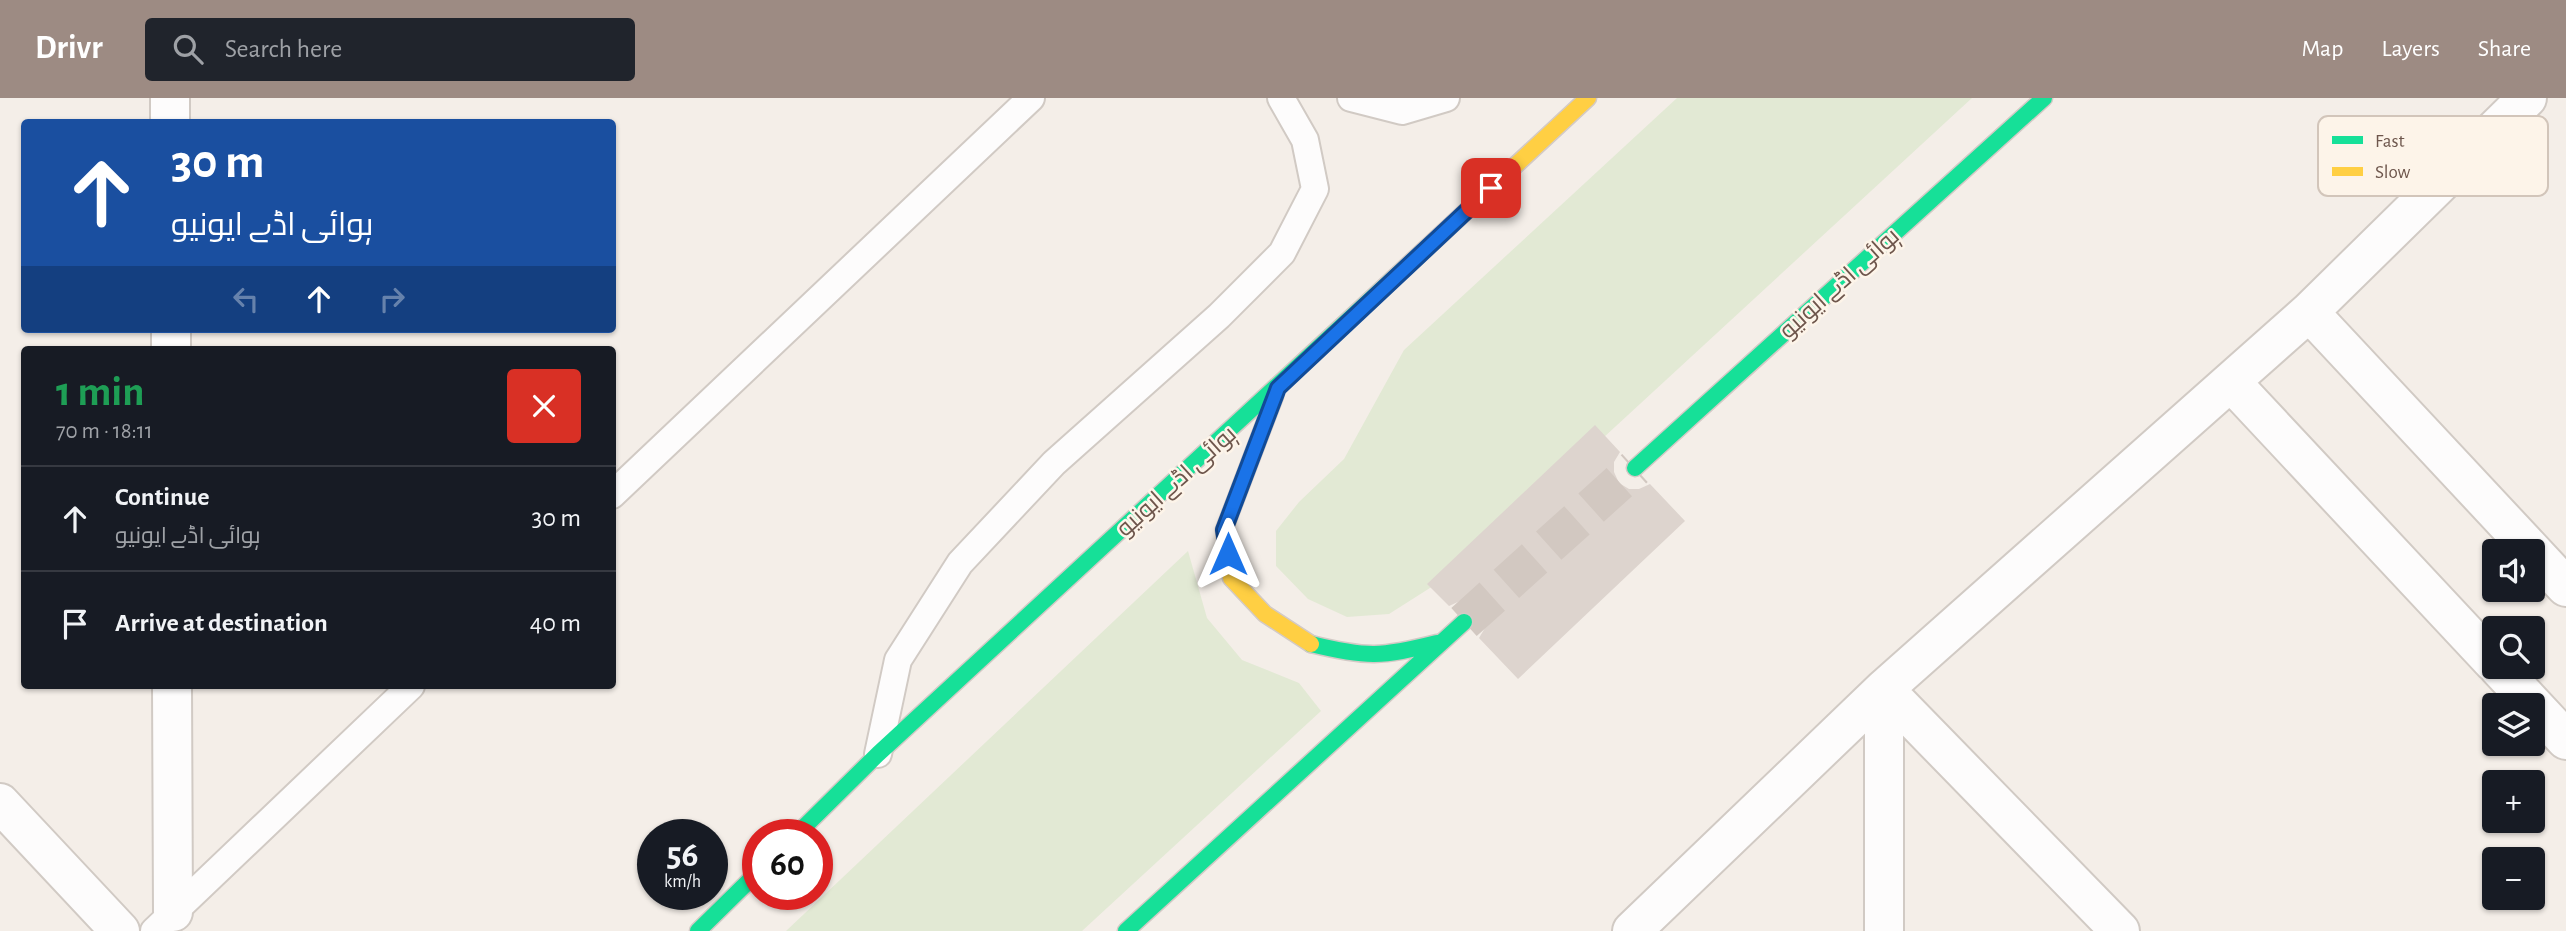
<!DOCTYPE html>
<meta charset="utf-8">
<style>
body{margin:0;font-family:"Alegreya Sans",Cairo,sans-serif;background:#20242c;color:#f1f3f6;height:100vh;display:flex;flex-direction:column;font-size:26px;white-space:nowrap}
*{box-sizing:border-box;margin:0}
p{font-size:23px;color:#9ea1a6}
.icon{flex:none;width:38px;height:38px;fill:none;stroke:currentColor;stroke-width:2;stroke-linecap:round;stroke-linejoin:round}
.map{position:relative;flex:1;overflow:hidden}
.sheet{position:absolute;left:21px;top:248px;width:595px;height:343px;display:flex;flex-direction:column;background:#171b24;border-radius:7px;box-shadow:0 2px 5px #0004}
.sheet>*{flex:none}
.hud{position:absolute;left:21px;top:21px;width:595px;height:214px;border-radius:7px;box-shadow:0 2px 5px #0004;background:#1a4fa0;color:#fff;overflow:hidden}
.buttons{position:absolute;left:2482px;top:441px;display:grid;gap:14px}
.buttons a{display:grid;place-items:center;width:63px;height:63px;border-radius:7px;background:#171b24;box-shadow:0 2px 5px #0004;font-size:35px}
.speed{position:absolute;left:637px;top:721px;display:flex;gap:14px;font-size:35px;font-weight:700;text-align:center}
.speed>*{display:grid;place-content:center;width:91px;height:91px;border-radius:50%;background:#171b24;box-shadow:0 2px 5px #0004;line-height:1}
.speed small{font-size:18px;font-weight:400}
.speed .limit{border:10px solid #d22;background:#fff;color:#111}
.pin{position:absolute;display:grid;place-items:center;width:60px;height:60px;color:#fff;margin:-30px;border-radius:14px;box-shadow:0 4px 10px #0006}
.me{position:absolute;width:77px;margin:-38px;rotate:0deg;stroke-linejoin:round;filter:drop-shadow(0 0 5px #0008)}
.turn{display:flex;align-items:center;gap:24px;height:147px;padding:0 35px;font-size:32px}
.turn .icon{width:91px;height:91px;stroke-width:2.5}
.turn b{display:block;font-size:49px;line-height:60px}
.lanes{display:flex;align-items:center;height:66px;padding:0 35px;background:#0003;justify-content:center;gap:35px;direction:ltr}
.lanes .off{opacity:.35}
.round{display:grid;place-items:center;flex:none;width:74px;height:74px;border-radius:7px;background:#20242c}
.summary{display:flex;align-items:center;justify-content:space-between;height:119px;padding:0 35px}
h1{font-size:42px;font-weight:700;line-height:52px;color:#1e9e55}
ul{padding:0;list-style:none}
li{display:flex;align-items:center;gap:21px;height:105px;padding:0 35px;border-top:2px solid #363941}
li div{flex:1}
li b{display:block;font-size:26px}
li em{font-style:normal}
header{display:flex;align-items:center;gap:42px;box-sizing:border-box;height:98px;padding:0 35px;background:#9d8b83;color:#fff}
header strong{font-size:33px}
nav{display:flex;gap:38px;margin-inline-start:auto;font-size:24px}
.search{width:490px;height:63px;background:#20242c;display:flex;align-items:center;gap:18px;box-sizing:border-box;padding:0 24px;border-radius:7px;color:#9ea1a6;font-size:26px}
.map>svg:first-child{display:block}
.green{fill:#e2e9d4}
.building{fill:#ddd4ce}
.lines{fill:none;stroke-linecap:round;stroke-linejoin:round}
.primary-tunnel{stroke:#d2c8c1;stroke-width:38;stroke-dasharray:38 19;stroke-linecap:butt}
.lane-casing{stroke:#d1cac4;stroke-width:30}
.street-casing{stroke:#d1cac4;stroke-width:42}
.fast-casing{stroke:#d3cac6;stroke-width:19}
.slow-casing{stroke:#d3cac6;stroke-width:19}
.lane{stroke:#fdfcfc;stroke-width:26}
.street{stroke:#fdfcfc;stroke-width:38}
.fast{stroke:#16e098;stroke-width:16}
.slow{stroke:#ffcf43;stroke-width:16}
.route-casing{stroke:#114b97;stroke-width:18}
.route{stroke:#1a73e8;stroke-width:12}
.labels{text-anchor:middle;stroke-width:5;stroke-linejoin:round;paint-order:stroke}
.street-label{font-size:24px;fill:#6e564c;stroke:#fdf4e9}
.key{fill:#fdf4e9;stroke:#d2c5ba;stroke-width:2}
.key-label{font-size:19px;fill:#6e564c}
</style>
<header>
<strong>Drivr</strong>
<div class="search"><svg class="icon" aria-label="search" viewBox="0 0 24 24"><circle cx="10" cy="10" r="6"/><path d="M15 15l6 6"/></svg>Search here</div>
<nav><a>Map</a><a>Layers</a><a>Share</a></nav>
</header>
<div class="map">
<svg width="2566" height="833" viewBox="0 0 2566 833">
<rect width="100%" height="100%" fill="#f4eee8"/>
<!-- green -->
<path class="green" d="M1677,0H1972L1463,469L1389,516L1347,519L1308,501L1276,468V433L1299,404L1344,361L1404,252Z
M1188,453L1207,520L1242,562L1299,585L1321,613L1082,833H786Z"/>
<!-- building -->
<path class="building" d="M1595,327L1620,354L1614,364V374L1619,385L1629,391H1639L1650,386L1685,423L1518,581L1479,540L1485,530V520L1480,509L1470,503H1460L1449,508L1427,486Z"/>
<g class="lines">
<!-- primary-tunnel -->
<path class="primary-tunnel" d="M1464,524L1635,370"/>
<defs>
<path id="lane" d="M1351,0L1402,13L1446,0
M612,397L1031,0
M878,656L898,562L960,465L1054,365L1219,218L1282,155L1315,91L1305,42L1281,0
M154,833L411,588"/>
<path id="street" d="M170,0V24
M2309,214L2566,489
M171,231V252
M2232,285L2494,565
M2498,569L2566,642
M172,588L173,814
M1884,591L2120,833
M0,705L120,833
M1632,833L1884,591L2309,214L2527,0
M1884,833V591"/>
<path id="fast" d="M1635,370L2044,0
M1311,546C1368,560 1381,559 1437,545
M796,737L878,656L1434,143
M698,833L758,774
M1126,833L1464,524"/>
<path id="slow" d="M1434,143L1588,0
M1275,298L1224,432L1231,480L1265,516L1311,546"/>
</defs>
<!-- lane casing -->
<use href="#lane" class="lane-casing"/>
<!-- street casing -->
<use href="#street" class="street-casing"/>
<!-- fast casing -->
<use href="#fast" class="fast-casing"/>
<!-- slow casing -->
<use href="#slow" class="slow-casing"/>
<!-- lane -->
<use href="#lane" class="lane"/>
<!-- street -->
<use href="#street" class="street"/>
<!-- fast -->
<use href="#fast" class="fast"/>
<!-- slow -->
<use href="#slow" class="slow"/>
</g>
<g class="lines">
<defs>
<path id="route" d="M1228,456L1224,432L1278,290L1491,90"/>
</defs>
<!-- route casing -->
<use href="#route" class="route-casing"/>
<!-- route -->
<use href="#route" class="route"/>
</g>
<g class="labels">
<!-- street labels -->
<g class="street-label">
<text transform="translate(1839 185) rotate(-42)" y="8">ہوائی اڈے ایونیو</text>
<text transform="translate(1176 383) rotate(-42)" y="8">ہوائی اڈے ایونیو</text>
</g>
</g>
<!-- legend -->
<rect x="2318" y="18" width="230" height="80" rx="10" class="key"/>
<rect x="2332" y="38" width="31" height="8" fill="#16e098"/>
<rect x="2332" y="69" width="31" height="9" fill="#ffcf43"/>
<g class="key-label">
<text x="2375" y="49">Fast</text>
<text x="2375" y="80">Slow</text>
</g>
</svg>
<div class="buttons">
<a><svg class="icon" aria-label="sound" viewBox="0 0 24 24"><path d="M4 9h4l5-4v14l-5-4H4zM17 9q2 3 0 6"/></svg></a>
<a><svg class="icon" aria-label="search" viewBox="0 0 24 24"><circle cx="10" cy="10" r="6"/><path d="M15 15l6 6"/></svg></a>
<a><svg class="icon" aria-label="layers" viewBox="0 0 24 24"><path d="M12 4l9 5-9 5-9-5zM3 14l9 5 9-5"/></svg></a>
<a>+</a>
<a>−</a>
</div>
<div class="speed"><div>56<small>km/h</small></div><div class="limit">60</div></div>
<div class="pin" style="left:1491px;top:90px;background:#d93025"><svg class="icon" aria-label="arrive" viewBox="0 0 24 24"><path d="M6 21V4h12l-3 4 3 4H6"/></svg></div>
<svg class="me" style="left:1228px;top:456px" viewBox="-20 -20 40 40"><path d="M0-17L14 15 0 8-14 15z" fill="#1a73e8" stroke="#fff" stroke-width="4"/></svg>
<div class="hud">
<div class="turn"><svg class="icon" aria-label="ahead" viewBox="0 0 24 24"><path d="M12 20V5M6 11l6-6 6 6"/></svg><div><b>30 m</b>ہوائی اڈے ایونیو</div></div>
<div class="lanes"><svg class="icon off" aria-label="left" viewBox="0 0 24 24"><path d="M17 20v-9H6M10 6l-5 5 5 5"/></svg><svg class="icon" aria-label="ahead" viewBox="0 0 24 24"><path d="M12 20V5M6 11l6-6 6 6"/></svg><svg class="icon off" aria-label="right" viewBox="0 0 24 24"><path d="M7 20v-9h11M14 6l5 5-5 5"/></svg></div>
</div>
<section class="sheet">
<div class="summary"><div><h1>1 min</h1><p>70 m · 18:11</p></div><a class="round" style="background:#d93025;color:#fff"><svg class="icon" aria-label="close" viewBox="0 0 24 24"><path d="M6 6l12 12M18 6L6 18"/></svg></a></div>
<ul>
<li><svg class="icon" aria-label="ahead" viewBox="0 0 24 24"><path d="M12 20V5M6 11l6-6 6 6"/></svg><div><b>Continue</b><p>ہوائی اڈے ایونیو</p></div><em>30 m</em></li>
<li><svg class="icon" aria-label="arrive" viewBox="0 0 24 24"><path d="M6 21V4h12l-3 4 3 4H6"/></svg><div><b>Arrive at destination</b></div><em>40 m</em></li>
</ul>
</section>
</div>
